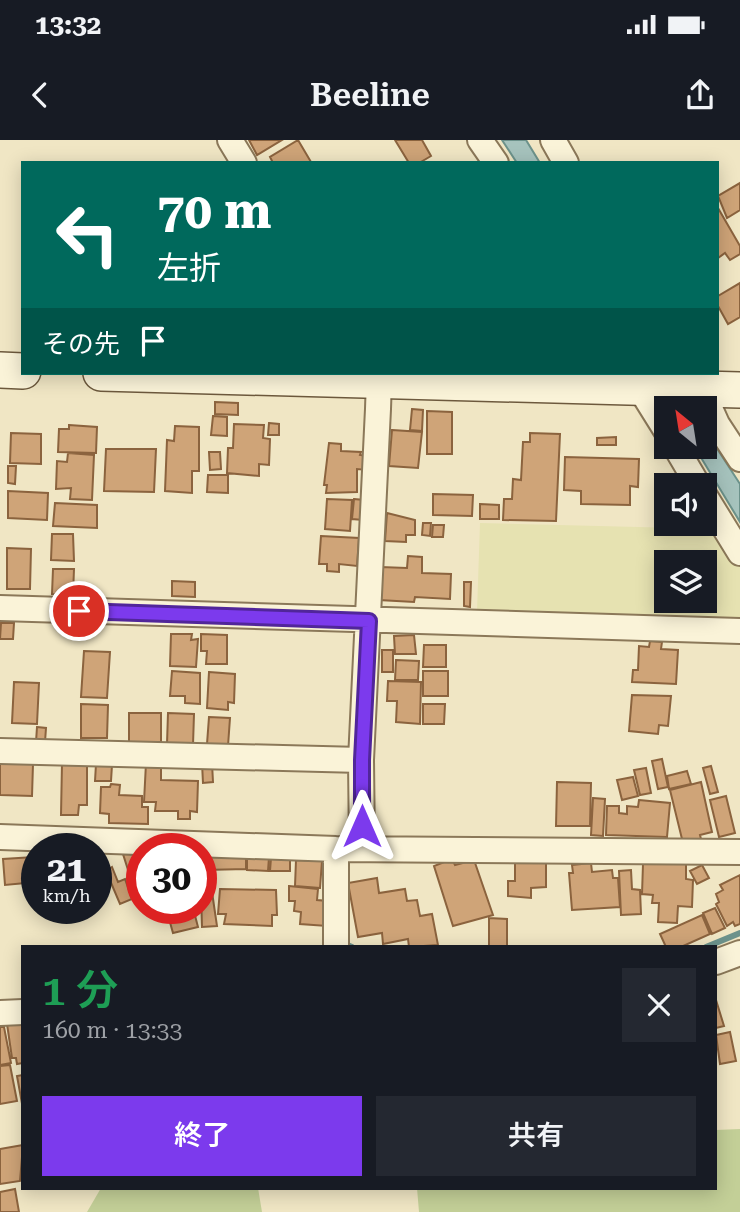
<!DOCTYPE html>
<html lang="ja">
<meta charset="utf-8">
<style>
body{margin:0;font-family:"Roboto Serif","Noto Sans JP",serif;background:#242831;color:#f1f3f6;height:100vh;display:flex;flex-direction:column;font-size:26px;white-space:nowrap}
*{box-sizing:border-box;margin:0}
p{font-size:23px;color:#9ea1a6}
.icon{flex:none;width:38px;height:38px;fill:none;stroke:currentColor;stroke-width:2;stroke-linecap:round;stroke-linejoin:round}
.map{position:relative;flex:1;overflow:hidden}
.panel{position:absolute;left:21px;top:805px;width:696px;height:245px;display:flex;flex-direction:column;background:#171b24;border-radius:0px;box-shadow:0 4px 18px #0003}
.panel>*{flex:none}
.top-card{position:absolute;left:21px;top:21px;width:698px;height:214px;border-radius:0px;box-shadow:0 4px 18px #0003;background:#00695c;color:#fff;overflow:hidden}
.needle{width:46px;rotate:330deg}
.tools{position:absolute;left:654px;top:256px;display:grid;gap:14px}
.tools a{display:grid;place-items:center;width:63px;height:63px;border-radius:0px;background:#171b24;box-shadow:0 4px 18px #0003;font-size:35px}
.speed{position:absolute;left:21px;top:693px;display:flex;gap:14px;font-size:35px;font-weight:700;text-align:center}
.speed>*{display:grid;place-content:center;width:91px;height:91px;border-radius:50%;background:#171b24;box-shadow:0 4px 18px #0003;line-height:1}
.speed small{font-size:18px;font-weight:400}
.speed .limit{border:10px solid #d22;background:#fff;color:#111}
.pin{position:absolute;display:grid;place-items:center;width:60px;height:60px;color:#fff;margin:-30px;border:4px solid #fff;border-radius:50%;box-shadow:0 2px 7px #0007}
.me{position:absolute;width:77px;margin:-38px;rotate:0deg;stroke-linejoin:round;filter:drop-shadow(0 0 5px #0008)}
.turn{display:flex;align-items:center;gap:24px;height:147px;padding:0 21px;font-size:32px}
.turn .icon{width:91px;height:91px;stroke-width:2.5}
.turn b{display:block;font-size:49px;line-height:60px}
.then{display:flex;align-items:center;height:66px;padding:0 21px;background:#0003;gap:14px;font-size:26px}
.round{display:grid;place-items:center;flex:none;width:74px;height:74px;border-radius:0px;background:#242831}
.overview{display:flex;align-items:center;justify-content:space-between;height:119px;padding:0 21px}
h1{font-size:42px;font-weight:600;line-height:52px;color:#1e9e55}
.button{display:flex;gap:14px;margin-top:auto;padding:14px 21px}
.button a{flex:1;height:80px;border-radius:0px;background:#7c3aed;color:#fff;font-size:28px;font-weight:600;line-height:80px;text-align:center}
.button a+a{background:#242831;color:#f1f3f6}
.status{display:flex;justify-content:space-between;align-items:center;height:49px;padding:0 35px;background:#171b24;direction:ltr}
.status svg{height:19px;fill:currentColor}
header{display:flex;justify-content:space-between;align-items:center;height:91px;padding:0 21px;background:#171b24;font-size:32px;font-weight:600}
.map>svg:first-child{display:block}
.farmland{fill:#e6e2b1;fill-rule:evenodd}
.green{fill:#c3cf97}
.water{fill:#a6c3bd;stroke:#6c928b;stroke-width:2}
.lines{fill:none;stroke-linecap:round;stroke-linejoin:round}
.stream{stroke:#6c928b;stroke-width:6}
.building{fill:#cfa478;stroke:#8b633e;stroke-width:2}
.minor-casing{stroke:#8b7859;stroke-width:28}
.secondary-casing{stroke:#6d593d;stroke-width:38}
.minor{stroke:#faf3d8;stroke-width:24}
.secondary{stroke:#faf3d8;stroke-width:35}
.route-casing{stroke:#51269a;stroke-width:18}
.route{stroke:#7c3aed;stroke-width:12}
</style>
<div class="status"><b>13:32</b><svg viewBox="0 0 49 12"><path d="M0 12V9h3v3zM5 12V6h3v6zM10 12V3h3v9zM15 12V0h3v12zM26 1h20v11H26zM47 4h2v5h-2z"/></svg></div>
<header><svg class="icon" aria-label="back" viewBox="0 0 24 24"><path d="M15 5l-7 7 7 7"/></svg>Beeline<svg class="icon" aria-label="share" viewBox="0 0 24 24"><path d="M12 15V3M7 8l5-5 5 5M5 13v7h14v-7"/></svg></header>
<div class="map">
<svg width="740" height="1072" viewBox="0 0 740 1072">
<rect width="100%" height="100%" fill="#f0e6c4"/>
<!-- farmland -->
<path class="farmland" d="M480,383L719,389L740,425V478L477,472ZM667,422H705V460H667Z"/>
<!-- green -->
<path class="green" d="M740,989V1072H419L417,1048H716V990Z
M101,1048H258L262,1072H87Z"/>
<!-- water -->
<path class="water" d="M502,0H526L540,23H517Z
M705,290L740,344V382L694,306H705Z"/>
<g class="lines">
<!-- stream -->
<path class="stream" d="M345,804L352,807
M706,807L740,793"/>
</g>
<!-- building -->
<path class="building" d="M249,0H282L257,15Z
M298,0L311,22L273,23L270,17Z
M395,0H422L431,16L419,23H409Z
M740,43V70L727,78L718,56Z
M718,68L740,106V114L730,120L725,113L718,118Z
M740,143V177L728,184L718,166V156Z
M215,262L238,263V275L215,274Z
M412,269L423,270L422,291L410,290Z
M427,271L452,272V314H427Z
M213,276L227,277V296L211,295Z
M269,283L279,284V295H268Z
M234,284L264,285L263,298L270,299L269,325L259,324V336L227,333L228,308H233Z
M69,285L97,287L96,313L58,312L59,289H69Z
M175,286L199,287V331H192V353L165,351L167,300L174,301Z
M392,290L422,292L418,328L389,326Z
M11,293L41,294V324L10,323Z
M530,293L560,294L556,381L503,380L504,359H512L513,339L521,340L523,302H530Z
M616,297V305H597V298Z
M329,303L341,304V311L361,312L360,315L367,316V330L357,329V352L326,353L327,345H324Z
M106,309H156L154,352L104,351Z
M209,312H220L221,329L210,330Z
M68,313L94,315L92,360L70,359L71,348L56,349L57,321L67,322Z
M565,317L639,319L638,347L630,346V365L581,364V351L564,350Z
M8,326H16L15,344L8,343Z
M208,335H228V353L207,352Z
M8,351L48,353L47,380L8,378Z
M433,354L473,355L472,376L433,375Z
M327,359L352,360L350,391L325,389Z
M354,359L364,360L363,380L352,379Z
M55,363L97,365V388L53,386Z
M480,364L499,365V379H480Z
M387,373L415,380V395H406V402L385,401Z
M423,383H431L430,396L422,395Z
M433,385H444L443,397H432Z
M52,394H73L74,421L51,420Z
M321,396L359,398L357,426L339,424V432L327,431V424H319Z
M7,408L31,409L30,449H7Z
M408,416L422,417V433L451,434L450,459L415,457L414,462L379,460L381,427L407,428Z
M53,429H74L73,455L52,454Z
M172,441L195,442V457L172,456Z
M464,442H471L470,467L464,466Z
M1,483H14L13,499H0Z
M171,494H192L191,500L198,499L196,527L170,526Z
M201,494L227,495V524H206L207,511H201Z
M414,495L416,514H395L394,496Z
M650,501L662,502L661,509L678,510L676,544L632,542L633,530H638L639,506L649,507Z
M424,505H446V527H423Z
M382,510H393V532H382Z
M84,511L110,512L107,558L81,557Z
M396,520L419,521L418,540H395Z
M172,531L200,533V564L185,563V556H170Z
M423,531H448V556H423Z
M209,532L235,534L234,563L228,562V570L207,568Z
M388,541L421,542L420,584L396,582L397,561H387Z
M14,542L39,543L37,584L12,583Z
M632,555L671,556L668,586L659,585L658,594L629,591Z
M81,564L108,565L107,598H81Z
M423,564H445L444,584H423Z
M129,573H161V602H129Z
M168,573L194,574L193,605L167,604Z
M209,577L230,578L228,606L207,604Z
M37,587L46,588L45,602H36Z
M662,619L668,647L658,649L652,621Z
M0,622L33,624L32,656L0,655Z
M62,623L87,624V665H79L78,675H61Z
M146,623H161V640L198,641L197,672L190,671V679H178V671H155L156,662H144Z
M202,623H212L213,642L203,643Z
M96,624L112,625L111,641H95Z
M711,626L718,652L710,654L703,628Z
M646,628L651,653L640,655L634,630Z
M687,631L691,644L669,649L667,636Z
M633,637L638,656L622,660L617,640Z
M557,642L591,643L590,686H556Z
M701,642L712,692L700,695L701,699H682L670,650Z
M111,644L120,645L119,655L142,656V667H148V684L109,683V674L100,673L101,647H110Z
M726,656L735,693L719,697L710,660Z
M593,658L605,659L603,696L591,695Z
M639,660L670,663L667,697L606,695L607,666H619V673L627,674V666L638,667Z
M123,714L142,715V751L135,752Z
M204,716L246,717V729L204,730Z
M247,716L269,717L268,731L247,730Z
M34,717L36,742L5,745L3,719Z
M271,718H290V731H270Z
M452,719L455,725L474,720L493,775L453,786L434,726Z
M296,720L322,721L320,748L295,746Z
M515,721L546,722V747L531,748V758L508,756V741H515Z
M591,723L592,732L612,730L613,738H618L620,767L572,770L569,733H573L572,725Z
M643,724H686V739L693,740L692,767L678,766L677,783L658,782L659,763H652L653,755L642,754Z
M702,725L709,738L697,744L690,731Z
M112,727L118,742L125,739L132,759L120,764L106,731Z
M631,730L632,749L640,750L641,774L621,775L619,731Z
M740,735V784L735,786L733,782L727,786L716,764L719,762L716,754L723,750L720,745Z
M377,738L379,753L405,749L407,761L417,760L420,776L432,774L438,805L409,807L408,799L383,804L382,793L358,797L348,743Z
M289,746L318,749L317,760L328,761L327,786L300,784L301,772L294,771L295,761H289Z
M220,749L276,750L277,775H272V786L224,784L226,774H218Z
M212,752L217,786L202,787L201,753Z
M166,768H193L198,787L173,793Z
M715,768L725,788L712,794L703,773Z
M702,775L710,794L681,807H666L660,794Z
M489,778L507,779V807H489Z
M716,860L724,886L716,888Z
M23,882V923L17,924L16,918H12L7,884Z
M0,887H4L11,923L0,925Z
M730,892L736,921L720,924L716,895Z
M10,925L17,961L0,964V926Z
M23,935V969L17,936Z
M23,1005L20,1041L0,1044V1009Z
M15,1049L19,1072H0V1052Z"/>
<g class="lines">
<defs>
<path id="minor" d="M230,0L244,23
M480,0L496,23
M553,0L566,23
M632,236L667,292
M696,237L717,284L740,319
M675,306L698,345
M705,356L740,413
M0,468L740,491
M0,611L361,620
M0,697L336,709L740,712
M362,708L361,620L378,269L379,239L374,233
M336,709V807
M716,822L740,813
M0,873L23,872"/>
<path id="secondary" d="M0,230L23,231
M101,233L740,250"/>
</defs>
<!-- minor casing -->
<use href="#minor" class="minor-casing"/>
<!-- secondary casing -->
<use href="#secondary" class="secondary-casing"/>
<!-- minor -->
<use href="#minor" class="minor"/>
<!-- secondary -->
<use href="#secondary" class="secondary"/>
</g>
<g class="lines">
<defs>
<path id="route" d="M79,471L369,481L362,620V686"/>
</defs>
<!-- route casing -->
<use href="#route" class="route-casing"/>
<!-- route -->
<use href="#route" class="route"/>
</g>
</svg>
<div class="tools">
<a><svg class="needle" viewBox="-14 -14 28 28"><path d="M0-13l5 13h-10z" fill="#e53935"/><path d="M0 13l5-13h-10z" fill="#9ea1a6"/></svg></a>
<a><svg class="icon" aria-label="sound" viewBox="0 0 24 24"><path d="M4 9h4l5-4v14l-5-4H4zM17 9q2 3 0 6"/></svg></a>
<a><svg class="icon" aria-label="layers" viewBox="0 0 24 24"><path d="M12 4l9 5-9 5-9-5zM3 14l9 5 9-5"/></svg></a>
</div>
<div class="speed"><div>21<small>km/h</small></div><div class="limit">30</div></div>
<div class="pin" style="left:79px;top:471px;background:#d93025"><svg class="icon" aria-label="arrive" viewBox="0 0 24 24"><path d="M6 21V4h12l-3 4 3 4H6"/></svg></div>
<svg class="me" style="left:362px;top:686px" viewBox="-20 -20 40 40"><path d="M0-17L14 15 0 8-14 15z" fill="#7c3aed" stroke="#fff" stroke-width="4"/></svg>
<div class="top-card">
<div class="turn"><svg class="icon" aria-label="left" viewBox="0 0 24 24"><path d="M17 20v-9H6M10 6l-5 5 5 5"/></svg><div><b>70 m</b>左折</div></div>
<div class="then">その先<svg class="icon" aria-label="arrive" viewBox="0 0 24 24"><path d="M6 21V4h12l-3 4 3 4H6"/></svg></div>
</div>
<section class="panel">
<div class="overview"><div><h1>1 分</h1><p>160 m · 13:33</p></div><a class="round"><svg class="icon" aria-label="close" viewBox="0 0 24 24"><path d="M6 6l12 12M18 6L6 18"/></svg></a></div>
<div class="button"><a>終了</a><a>共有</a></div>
</section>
</div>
